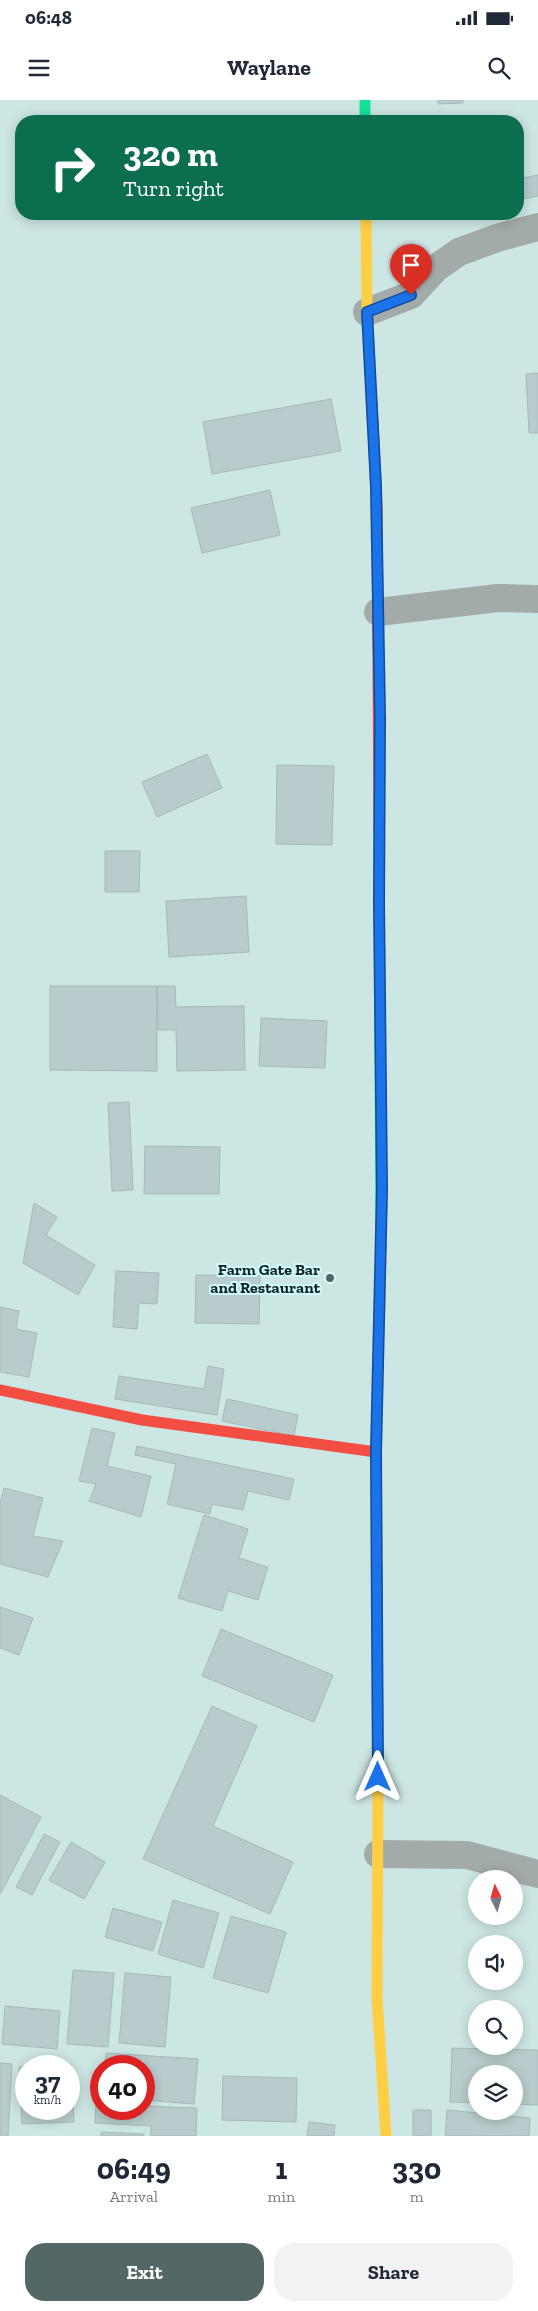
<!DOCTYPE html>
<style>
body{margin:0;font-family:"Zilla Slab",serif;background:#f2f2f3;color:#1f2937;height:100vh;display:flex;flex-direction:column;font-size:19px;white-space:nowrap}
*{box-sizing:border-box;margin:0}
p{font-size:16px;color:#747a83}
.icon{flex:none;width:28px;height:28px;fill:none;stroke:currentColor;stroke-width:2;stroke-linecap:round;stroke-linejoin:round}
.map{position:relative;height:2036px;overflow:hidden}
.sheet{display:flex;flex-direction:column;background:#fff;flex:1}
.sheet>*{flex:none}
.top-card{position:absolute;left:15px;top:15px;width:509px;height:105px;border-radius:20px;box-shadow:0 2px 12px #0003;background:#0b6e4f;color:#fff;overflow:hidden}
.needle{width:32px;rotate:355deg}
.buttons{position:absolute;left:468px;top:1770px;display:grid;gap:10px}
.buttons a{display:grid;place-items:center;width:55px;height:55px;border-radius:50%;background:#fff;box-shadow:0 2px 12px #0003;font-size:25px}
.speed{position:absolute;left:15px;top:1955px;display:flex;gap:10px;font-size:25px;font-weight:700;text-align:center}
.speed>*{display:grid;place-content:center;width:65px;height:65px;border-radius:50%;background:#fff;box-shadow:0 2px 12px #0003;line-height:1}
.speed small{font-size:12px;font-weight:400}
.speed .limit{border:8px solid #d22;background:#fff;color:#111}
.pin{position:absolute;display:grid;place-items:center;width:42px;height:42px;color:#fff;margin:-51px -21px;border-radius:50% 50% 50% 0;rotate:-45deg;box-shadow:0 0 5px #0007}
.pin .icon{rotate:45deg}
.me{position:absolute;width:55px;margin:-28px;rotate:0deg;stroke-linejoin:round;filter:drop-shadow(0 0 4px #0008)}
.turn{display:flex;align-items:center;gap:18px;height:105px;padding:0 25px;font-size:22px}
.turn .icon{width:65px;height:65px;stroke-width:2.5}
.turn b{display:block;font-size:35px;line-height:42px}
.eta{display:flex;justify-content:space-evenly;align-items:center;height:85px;text-align:center}
.eta b{font-size:30px;font-weight:700;line-height:35px}
.action{display:flex;gap:10px;margin-top:auto;padding:10px 25px}
.action a{flex:1;height:58px;border-radius:20px;background:#526766;color:#fff;font-size:20px;font-weight:700;line-height:58px;text-align:center}
.action a+a{background:#f2f2f3;color:#1f2937}
.status{display:flex;justify-content:space-between;align-items:center;height:35px;padding:0 25px;background:#fff;direction:ltr}
.status svg{height:14px;fill:currentColor}
header{display:flex;justify-content:space-between;align-items:center;height:65px;padding:0 25px;background:#fff;font-size:22px;font-weight:700}
.map>svg:first-child{display:block}
.building{fill:#b8cccd;stroke:#a6b9ba}
.lines{fill:none;stroke-linecap:round;stroke-linejoin:round}
.street{stroke:#a2aba9;stroke-width:28}
.fast{stroke:#16e098;stroke-width:11}
.slow{stroke:#ffcf43;stroke-width:11}
.jam{stroke:#f24e42;stroke-width:11}
.route-casing{stroke:#114b97;stroke-width:12}
.route{stroke:#1a73e8;stroke-width:9}
.poi-dot{fill:#526766;stroke:#cefdfc;stroke-width:2}
.labels{text-anchor:middle;stroke-width:4;stroke-linejoin:round;paint-order:stroke}
.poi-label{font-size:16px;font-weight:bold;fill:#102222;stroke:#cefdfc;text-anchor:end}
</style>
<div class="status"><b>06:48</b><svg viewBox="0 0 49 12"><path d="M0 12V9h3v3zM5 12V6h3v6zM10 12V3h3v9zM15 12V0h3v12zM26 1h20v11H26zM47 4h2v5h-2z"/></svg></div>
<header><svg class="icon" aria-label="menu" viewBox="0 0 24 24"><path d="M4 6h16M4 12h16M4 18h16"/></svg>Waylane<svg class="icon" aria-label="search" viewBox="0 0 24 24"><circle cx="10" cy="10" r="6"/><path d="M15 15l6 6"/></svg></header>
<div class="map">
<svg width="538" height="2036" viewBox="0 0 538 2036">
<rect width="100%" height="100%" fill="#cce6e4"/>
<!-- building -->
<path class="building" d="M438,0H463V3L438,4Z
M538,75V96L518,100V79Z
M538,273V333H529L526,274Z
M331,299L341,351L212,374L203,322Z
M270,390L280,435L202,453L191,408Z
M207,654L222,688L157,717L142,682Z
M277,665L334,666L332,745L276,744Z
M105,751H140L139,792H105Z
M246,796L249,852L169,857L166,801Z
M50,886H157V971L50,970Z
M157,886H175L176,907L244,906L245,970L177,971L176,930H158Z
M261,918L327,921L325,968L259,966Z
M129,1002L133,1090L112,1091L108,1003Z
M145,1046L220,1047L219,1094H144Z
M34,1103L57,1117L46,1135L95,1165L78,1195L23,1163Z
M116,1171L159,1173L157,1204L139,1203L137,1229L113,1227Z
M196,1175L260,1176L259,1224L195,1223Z
M0,1207L19,1211L16,1229L37,1233L29,1277L0,1272Z
M208,1266L224,1269L217,1315L115,1299L119,1276L204,1289Z
M227,1299L298,1315L294,1336L222,1321Z
M92,1328L115,1333L107,1366L151,1376L141,1417L89,1401L96,1384L79,1381Z
M137,1346L294,1379L289,1400L248,1391L243,1410L212,1404L210,1414L167,1404L176,1364L135,1355Z
M4,1388L43,1398L33,1436L63,1441L48,1477L0,1464V1403Z
M204,1415L248,1429L239,1458L268,1467L258,1500L228,1491L222,1511L178,1498Z
M0,1507L33,1518L19,1555L0,1548Z
M221,1529L333,1575L314,1622L202,1576Z
M212,1606L257,1626L213,1726L293,1762L270,1814L143,1759Z
M0,1695L41,1717L1,1793H0Z
M44,1734L60,1742L32,1795L16,1787Z
M71,1742L105,1762L84,1799L49,1780Z
M173,1800L219,1813L203,1868L158,1854Z
M113,1808L162,1822L153,1851L105,1837Z
M231,1816L286,1832L268,1893L213,1878Z
M73,1870L114,1873L108,1947L67,1944Z
M125,1873L171,1877L165,1947L119,1943Z
M5,1906L60,1911L57,1949L2,1944Z
M452,1948L538,1950V2005L514,2004V1974H476V2003L450,2002Z
M106,1953L198,1959L194,2004L144,2000V1966H105Z
M0,1963L12,1964L8,2036H0Z
M71,1964L74,2022L22,2024L19,1967L26,1966V2009H69V1966H29Z
M223,1976L297,1978L296,2022L222,2020Z
M96,2004H101V2009H144V2006L197,2008L196,2036H151V2026L95,2023Z
M413,2010H431V2036H413Z
M447,2010L530,2018L529,2036H445Z
M309,2022L335,2025L334,2036H307Z
M101,2032L144,2034V2036H101Z"/>
<g class="lines">
<!-- street -->
<path class="street" d="M367,212L411,195L436,168L459,152L497,138L538,127
M378,512L498,498L538,499
M378,1754L467,1755L538,1774"/>
<!-- fast -->
<path class="fast" d="M365,0V21
M379,729L381,1150
M377,1467L378,1687"/>
<!-- slow -->
<path class="slow" d="M366,114L367,212L372,303
M377,1467L376,1352L381,1150
M378,1687L377,1898L386,2036"/>
<!-- jam -->
<path class="jam" d="M372,303L377,406L379,729
M0,1290L142,1320L376,1352"/>
</g>
<g class="lines">
<defs>
<path id="route" d="M378,1677L376,1352L382,1089L379,803L380,617L376,387L367,212L411,195"/>
</defs>
<!-- route casing -->
<use href="#route" class="route-casing"/>
<!-- route -->
<use href="#route" class="route"/>
</g>
<!-- markers -->
<circle class="poi-dot" cx="330" cy="1178" r="5"/>
<g class="labels">
<!-- poi labels -->
<g class="poi-label">
<text x="320" y="1175">Farm Gate Bar<tspan x="320" dy="18">and Restaurant</tspan></text>
</g>
</g>
</svg>
<div class="buttons">
<a><svg class="needle" viewBox="-14 -14 28 28"><path d="M0-13l5 13h-10z" fill="#e53935"/><path d="M0 13l5-13h-10z" fill="#747a83"/></svg></a>
<a><svg class="icon" aria-label="sound" viewBox="0 0 24 24"><path d="M4 9h4l5-4v14l-5-4H4zM17 9q2 3 0 6"/></svg></a>
<a><svg class="icon" aria-label="search" viewBox="0 0 24 24"><circle cx="10" cy="10" r="6"/><path d="M15 15l6 6"/></svg></a>
<a><svg class="icon" aria-label="layers" viewBox="0 0 24 24"><path d="M12 4l9 5-9 5-9-5zM3 14l9 5 9-5"/></svg></a>
</div>
<div class="speed"><div>37<small>km/h</small></div><div class="limit">40</div></div>
<div class="pin" style="left:411px;top:195px;background:#d93025"><svg class="icon" aria-label="arrive" viewBox="0 0 24 24"><path d="M6 21V4h12l-3 4 3 4H6"/></svg></div>
<svg class="me" style="left:378px;top:1677px" viewBox="-20 -20 40 40"><path d="M0-17L14 15 0 8-14 15z" fill="#1a73e8" stroke="#fff" stroke-width="4"/></svg>
<div class="top-card">
<div class="turn"><svg class="icon" aria-label="right" viewBox="0 0 24 24"><path d="M7 20v-9h11M14 6l5 5-5 5"/></svg><div><b>320 m</b>Turn right</div></div>
</div>
</div>
<section class="sheet">
<div class="eta">
<div><b>06:49</b><p>Arrival</p></div>
<div><b>1</b><p>min</p></div>
<div><b>330</b><p>m</p></div>
</div>
<div class="action"><a>Exit</a><a>Share</a></div>
</section>
